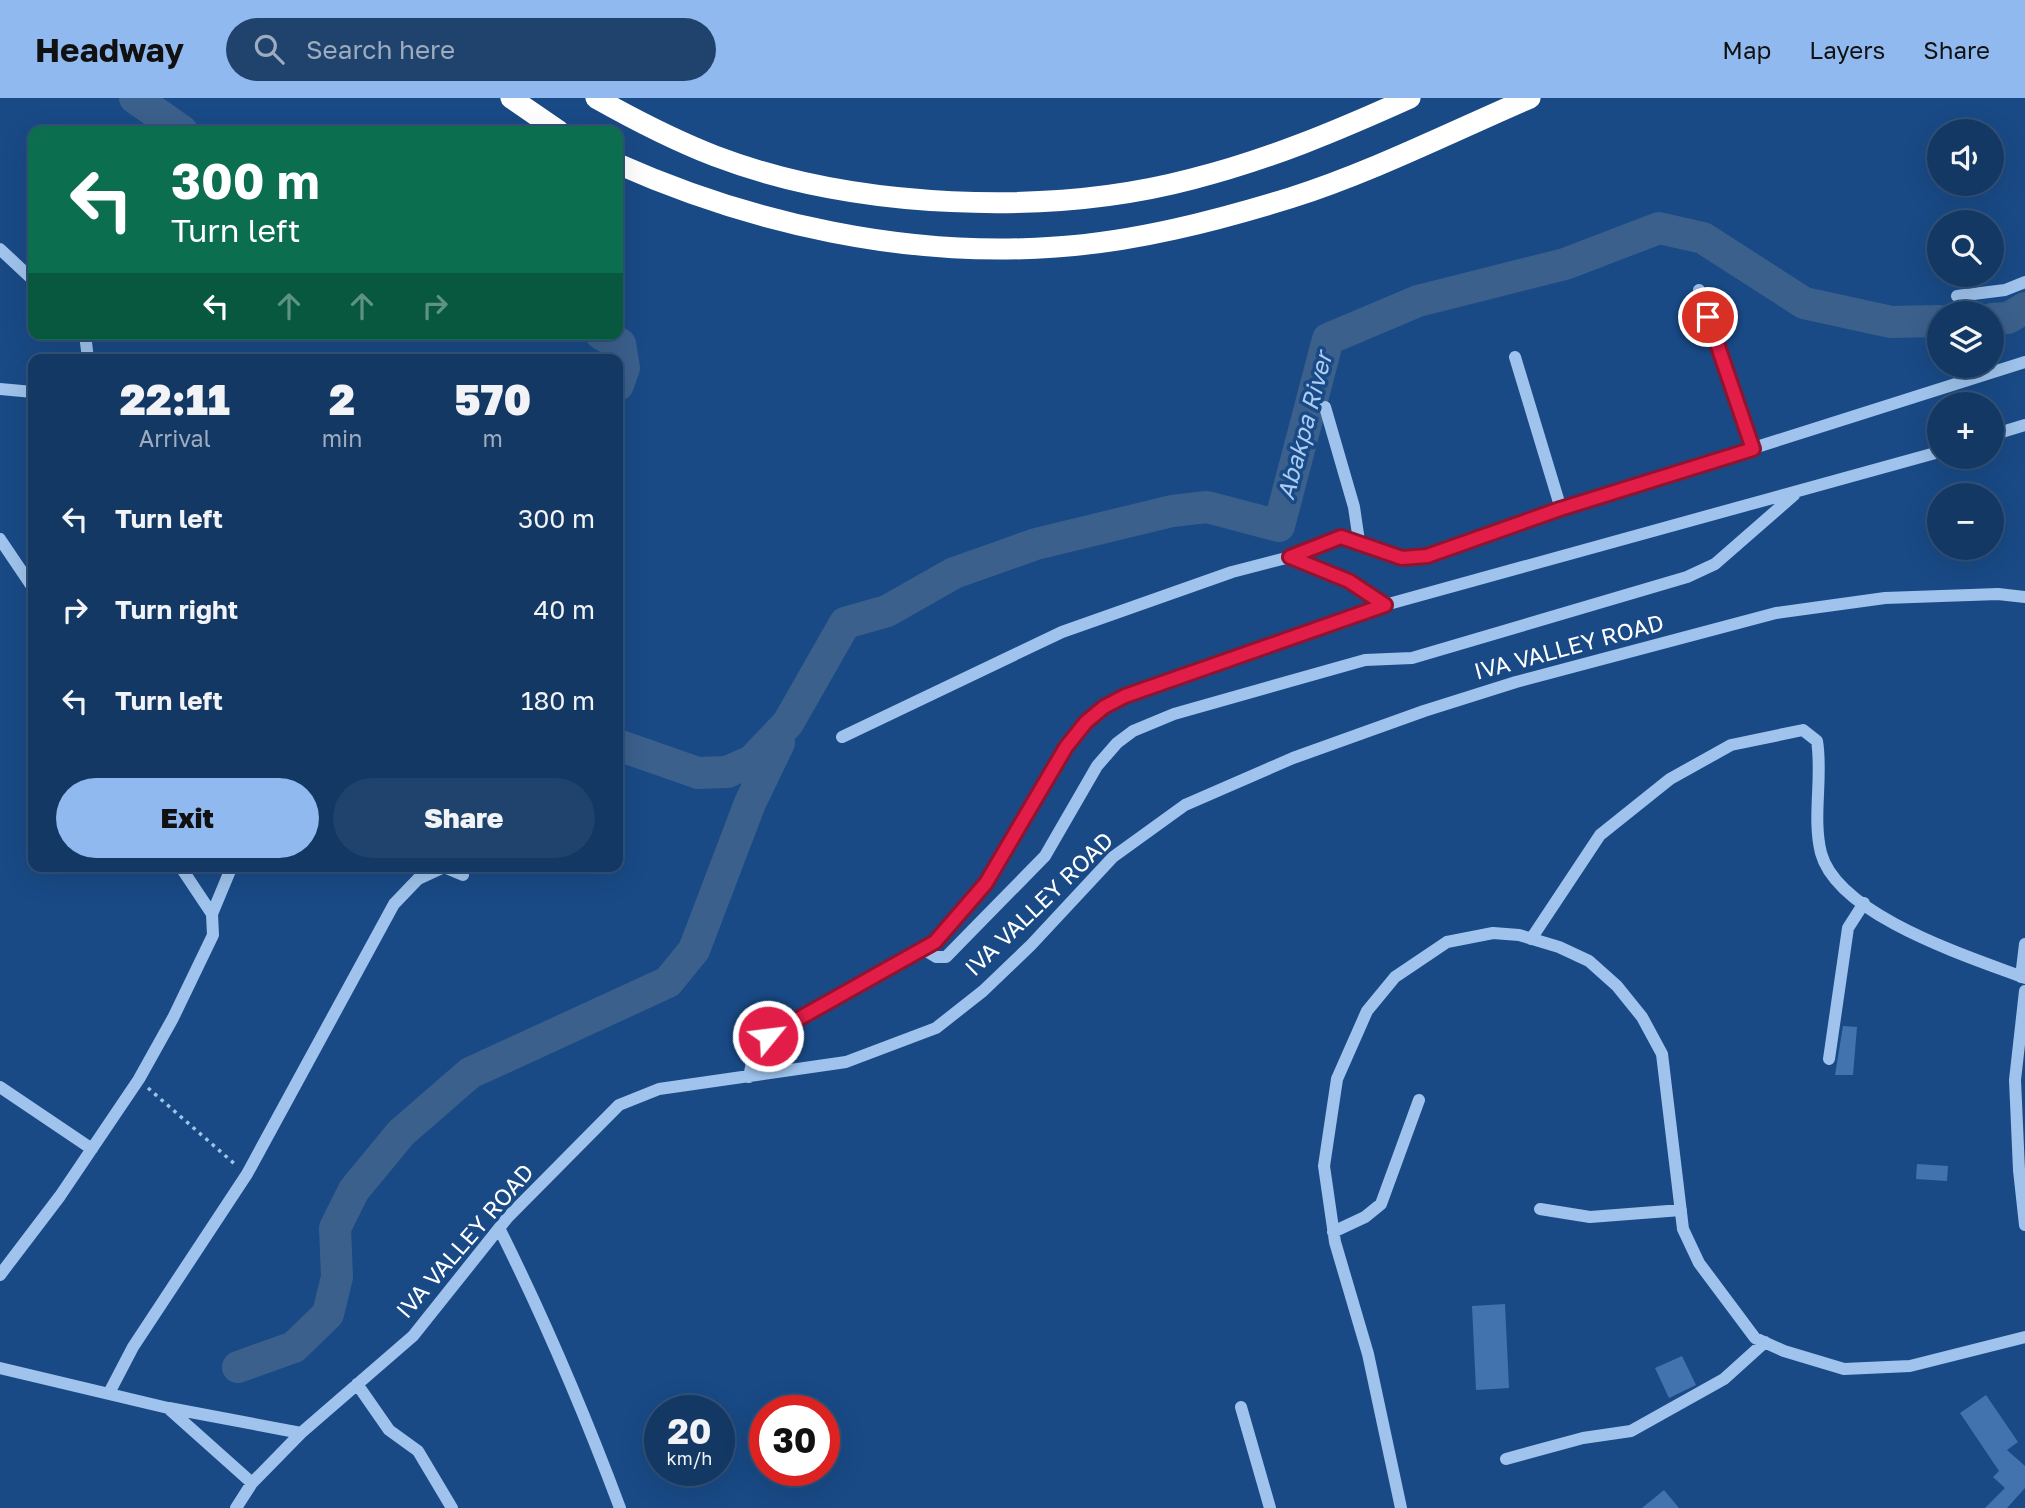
<!DOCTYPE html>
<meta charset="utf-8">
<style>
body{margin:0;font-family:"Golos Text",sans-serif;background:#20436d;color:#f1f3f6;height:100vh;display:flex;flex-direction:column;font-size:26px;white-space:nowrap}
*{box-sizing:border-box;margin:0}
p{font-size:23px;color:#9dacbf}
.icon{flex:none;width:38px;height:38px;fill:none;stroke:currentColor;stroke-width:2;stroke-linecap:round;stroke-linejoin:round}
.map{position:relative;flex:1;overflow:hidden}
.side{position:absolute;left:28px;top:256px;width:595px;height:518px;display:flex;flex-direction:column;background:#133864;border-radius:14px;box-shadow:0 7px 28px #0002,0 0 0 2px #325278}
.side>*{flex:none}
.hud{position:absolute;left:28px;top:28px;width:595px;height:214px;border-radius:14px;box-shadow:0 7px 28px #0002,0 0 0 2px #325278;background:#0b6e4f;color:#fff;overflow:hidden}
.tools{position:absolute;left:1927px;top:21px;display:grid;gap:14px}
.tools a{display:grid;place-items:center;width:77px;height:77px;border-radius:50%;background:#133864;box-shadow:0 7px 28px #0002,0 0 0 2px #325278;font-size:35px}
.speed{position:absolute;left:644px;top:1297px;display:flex;gap:14px;font-size:35px;font-weight:700;text-align:center}
.speed>*{display:grid;place-content:center;width:91px;height:91px;border-radius:50%;background:#133864;box-shadow:0 7px 28px #0002,0 0 0 2px #325278;line-height:1}
.speed small{font-size:18px;font-weight:400}
.speed .limit{border:10px solid #d22;background:#fff;color:#111}
.pin{position:absolute;display:grid;place-items:center;width:60px;height:60px;color:#fff;margin:-30px;border:4px solid #fff;border-radius:50%;box-shadow:0 2px 7px #0007}
.me{position:absolute;width:77px;margin:-38px;rotate:61deg;stroke-linejoin:round;filter:drop-shadow(0 0 5px #0008)}
.turn{display:flex;align-items:center;gap:24px;height:147px;padding:0 28px;font-size:32px}
.turn .icon{width:91px;height:91px;stroke-width:2.5}
.turn b{display:block;font-size:49px;line-height:60px}
.lanes{display:flex;align-items:center;height:66px;padding:0 28px;background:#0003;justify-content:center;gap:35px;direction:ltr}
.lanes .off{opacity:.35}
.eta{display:flex;justify-content:space-evenly;align-items:center;height:119px;text-align:center}
.eta b{font-size:42px;font-weight:800;line-height:49px}
.cta{display:flex;gap:14px;margin-top:auto;padding:14px 28px}
.cta a{flex:1;height:80px;border-radius:42px;background:#90b9f0;color:#111;font-size:28px;font-weight:800;line-height:80px;text-align:center}
.cta a+a{background:#20436d;color:#f1f3f6}
ul{padding:0;list-style:none}
li{display:flex;align-items:center;gap:21px;height:91px;padding:0 28px}
li div{flex:1}
li b{display:block;font-size:26px}
li em{font-style:normal}
header{display:flex;align-items:center;gap:42px;box-sizing:border-box;height:98px;padding:0 35px;background:#90b9f0;color:#111}
header strong{font-size:33px}
nav{display:flex;gap:38px;margin-inline-start:auto;font-size:24px}
.search{width:490px;height:63px;background:#20436d;display:flex;align-items:center;gap:18px;box-sizing:border-box;padding:0 24px;border-radius:38px;color:#9dacbf;font-size:26px}
.map>svg:first-child{display:block}
.lines{fill:none;stroke-linecap:round;stroke-linejoin:round}
.river{stroke:#3b608c;stroke-width:32}
.building{fill:#4273af}
.path{stroke:#9fc3ec;stroke-width:3.5;stroke-dasharray:3.5 5;stroke-linecap:butt}
.minor{stroke:#9fc3ec;stroke-width:12}
.highway{stroke:#fff;stroke-width:21}
.route-casing{stroke:#92132f;stroke-width:18}
.route{stroke:#e11d48;stroke-width:12}
.labels{text-anchor:middle;stroke-width:7;stroke-linejoin:round;paint-order:stroke}
.street-label{font-size:23px;fill:#fff;stroke:#194a86}
.water-label{font-size:24px;font-style:italic;fill:#abcdf4;stroke:#194a86}
</style>
<header>
<strong>Headway</strong>
<div class="search"><svg class="icon" aria-label="search" viewBox="0 0 24 24"><circle cx="10" cy="10" r="6"/><path d="M15 15l6 6"/></svg>Search here</div>
<nav><a>Map</a><a>Layers</a><a>Share</a></nav>
</header>
<div class="map">
<svg width="2025" height="1410" viewBox="0 0 2025 1410">
<rect width="100%" height="100%" fill="#194a86"/>
<g class="lines">
<!-- river -->
<path class="river" d="M135,0L182,33
M1992,221L2008,220L2025,210
M601,236L620,246L624,270L618,287
M618,647L698,675L727,674L752,663L788,625L845,525L887,513L954,475L1036,446L1172,413L1207,409L1279,428L1328,241L1418,203L1565,166L1659,130L1703,140L1804,205L1891,224L1939,223
M238,1269L294,1249L328,1216L337,1179L335,1130L354,1092L401,1035L470,975L668,884L694,852L750,705L779,645"/>
</g>
<!-- building -->
<path class="building" d="M1843,928L1857,929L1853,977H1835Z
M1917,1066L1948,1068L1947,1083L1916,1081Z
M1505,1206L1509,1290L1476,1292L1472,1208Z
M1682,1258L1696,1287L1669,1300L1655,1270Z
M1986,1297L2018,1344L2007,1352L2025,1368V1390L2007,1410H1985L2005,1390L1993,1379L1999,1373L1960,1315Z
M1664,1392L1679,1410H1642Z"/>
<g class="lines">
<!-- path -->
<path class="path" d="M148,990L237,1068"/>
<!-- minor -->
<path class="minor" d="M0,151L33,182
M1699,192L1753,351
M1957,198L2005,192L2025,184
M85,236L88,261
M1515,259L1561,411
M0,291L33,294
M1325,309L1354,409L1359,443
M1992,337L2025,327
M0,441L33,490
M1290,459L1341,439L1402,460L1427,458L1561,411L2025,264
M842,639L1062,534L1232,474L1290,459L1349,483L1385,507
M180,768L212,816
M1531,841L1600,737L1670,681L1731,647L1803,632L1817,643C1823,679 1812,719 1821,755C1838,818 1970,859 2025,880
M923,851L936,859H946L1045,758L1097,668L1117,645L1133,633L1174,616L1365,562L1412,560L1687,479L1715,466L1794,397
M2021,879L2025,846
M2025,893L2015,982L2019,1072L2025,1127
M1829,961L1848,830L1864,805
M749,979L755,950L768,938L935,844L986,785L1066,648L1086,624L1104,609L1125,598L1385,507L1939,354
M0,989L92,1051
M1540,1111L1590,1119L1681,1112
M499,1130C545,1222 584,1314 620,1410
M1333,1134L1365,1119L1381,1106L1419,1002
M0,1177L60,1098L139,981L173,920L213,837L212,816L232,768
M0,1270L168,1310L252,1385
M357,1286L389,1332L418,1353L452,1410
M109,1295L133,1249L247,1076L394,806L418,781L444,769L463,777
M1241,1309L1270,1410
M169,1310L301,1335
M1506,1361L1583,1340L1631,1333L1724,1281L1765,1244
M236,1410L252,1385L301,1335L413,1238L508,1119L619,1007L659,991L846,964L936,930L983,893L1031,847L1113,759L1185,707L1293,660L1424,613L1516,584L1776,515L1885,500L1998,496L2025,499
M1401,1410L1368,1256L1335,1144L1324,1068L1337,981L1367,913L1395,879L1447,844L1493,835L1519,837L1559,849L1589,863L1617,888L1642,919L1662,956L1683,1131L1699,1165L1755,1240L1784,1253L1844,1271L1910,1268L2025,1239"/>
<!-- highway -->
<path class="highway" d="M511,0L559,33
M596,0C635,22 674,42 715,58C854,111 1048,119 1192,81C1268,62 1339,32 1410,0
M618,66C753,126 908,160 1056,149C1134,144 1215,123 1290,100C1372,74 1451,34 1530,0"/>
</g>
<g class="lines">
<defs>
<path id="route" d="M768,938L935,844L986,785L1066,649L1086,624L1104,609L1125,598L1385,507L1349,483L1290,459L1341,439L1402,460L1427,458L1560,411L1753,351L1708,219"/>
</defs>
<!-- route casing -->
<use href="#route" class="route-casing"/>
<!-- route -->
<use href="#route" class="route"/>
</g>
<g class="labels">
<!-- street labels -->
<g class="street-label">
<text transform="translate(1569 549) rotate(-15)" y="8">IVA VALLEY ROAD</text>
<text transform="translate(1039 806) rotate(-44)" y="8">IVA VALLEY ROAD</text>
<text transform="translate(465 1143) rotate(-49)" y="8">IVA VALLEY ROAD</text>
</g>
<!-- water labels -->
<g class="water-label">
<text transform="translate(1305 328) rotate(-75)" y="8">Abakpa River</text>
</g>
</g>
</svg>
<div class="tools">
<a><svg class="icon" aria-label="sound" viewBox="0 0 24 24"><path d="M4 9h4l5-4v14l-5-4H4zM17 9q2 3 0 6"/></svg></a>
<a><svg class="icon" aria-label="search" viewBox="0 0 24 24"><circle cx="10" cy="10" r="6"/><path d="M15 15l6 6"/></svg></a>
<a><svg class="icon" aria-label="layers" viewBox="0 0 24 24"><path d="M12 4l9 5-9 5-9-5zM3 14l9 5 9-5"/></svg></a>
<a>+</a>
<a>−</a>
</div>
<div class="speed"><div>20<small>km/h</small></div><div class="limit">30</div></div>
<div class="pin" style="left:1708px;top:219px;background:#d93025"><svg class="icon" aria-label="arrive" viewBox="0 0 24 24"><path d="M6 21V4h12l-3 4 3 4H6"/></svg></div>
<svg class="me" style="left:768px;top:938px" viewBox="-20 -20 40 40"><circle r="17" fill="#e11d48" stroke="#fff" stroke-width="3"/><path d="M0-11L8 9 0 5-8 9z" fill="#fff"/></svg>
<div class="hud">
<div class="turn"><svg class="icon" aria-label="left" viewBox="0 0 24 24"><path d="M17 20v-9H6M10 6l-5 5 5 5"/></svg><div><b>300 m</b>Turn left</div></div>
<div class="lanes"><svg class="icon" aria-label="left" viewBox="0 0 24 24"><path d="M17 20v-9H6M10 6l-5 5 5 5"/></svg><svg class="icon off" aria-label="ahead" viewBox="0 0 24 24"><path d="M12 20V5M6 11l6-6 6 6"/></svg><svg class="icon off" aria-label="ahead" viewBox="0 0 24 24"><path d="M12 20V5M6 11l6-6 6 6"/></svg><svg class="icon off" aria-label="right" viewBox="0 0 24 24"><path d="M7 20v-9h11M14 6l5 5-5 5"/></svg></div>
</div>
<section class="side">
<div class="eta">
<div><b>22:11</b><p>Arrival</p></div>
<div><b>2</b><p>min</p></div>
<div><b>570</b><p>m</p></div>
</div>
<ul>
<li><svg class="icon" aria-label="left" viewBox="0 0 24 24"><path d="M17 20v-9H6M10 6l-5 5 5 5"/></svg><div><b>Turn left</b></div><em>300 m</em></li>
<li><svg class="icon" aria-label="right" viewBox="0 0 24 24"><path d="M7 20v-9h11M14 6l5 5-5 5"/></svg><div><b>Turn right</b></div><em>40 m</em></li>
<li><svg class="icon" aria-label="left" viewBox="0 0 24 24"><path d="M17 20v-9H6M10 6l-5 5 5 5"/></svg><div><b>Turn left</b></div><em>180 m</em></li>
</ul>
<div class="cta"><a>Exit</a><a>Share</a></div>
</section>
</div>
